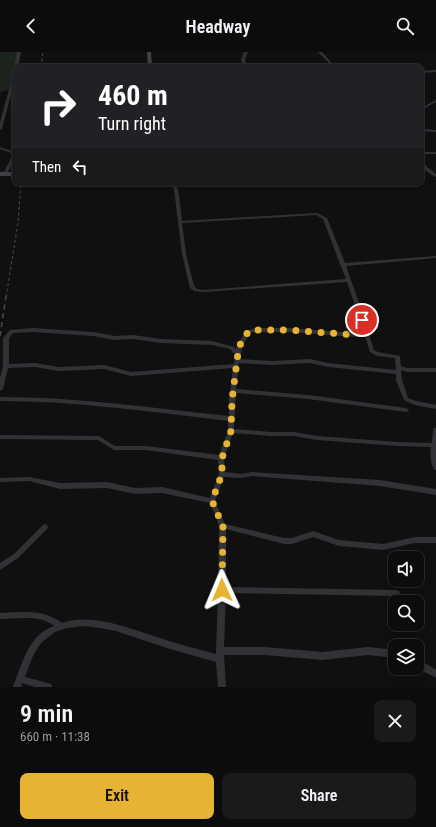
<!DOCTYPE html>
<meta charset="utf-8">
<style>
body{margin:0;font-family:"Roboto Condensed",sans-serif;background:#1a1a1b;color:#f1f3f6;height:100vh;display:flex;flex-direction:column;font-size:15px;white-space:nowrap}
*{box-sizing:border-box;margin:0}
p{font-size:13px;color:#9a9b9d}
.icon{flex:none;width:22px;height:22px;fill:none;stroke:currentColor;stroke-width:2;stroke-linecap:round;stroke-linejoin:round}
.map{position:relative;height:635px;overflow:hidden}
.side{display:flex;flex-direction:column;background:#0c0c0d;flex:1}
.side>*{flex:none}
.hud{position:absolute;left:12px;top:12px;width:412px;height:122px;border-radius:8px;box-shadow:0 2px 10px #0003,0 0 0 1px #2c2c2e;background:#202124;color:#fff;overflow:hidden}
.controls{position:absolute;left:388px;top:499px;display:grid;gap:8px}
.controls a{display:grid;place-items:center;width:36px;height:36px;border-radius:8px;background:#0c0c0d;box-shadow:0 2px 10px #0003,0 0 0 1px #2c2c2e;font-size:20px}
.pin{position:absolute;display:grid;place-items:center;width:34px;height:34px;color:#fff;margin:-17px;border:2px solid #fff;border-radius:50%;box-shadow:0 1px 4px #0007}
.me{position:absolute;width:44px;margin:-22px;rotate:359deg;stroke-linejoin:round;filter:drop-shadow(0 0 3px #0008)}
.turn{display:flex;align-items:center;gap:14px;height:84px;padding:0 20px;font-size:18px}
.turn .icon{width:52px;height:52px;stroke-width:2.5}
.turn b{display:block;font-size:28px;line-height:34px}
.then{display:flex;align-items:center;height:38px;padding:0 20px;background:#0003;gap:8px;font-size:15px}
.round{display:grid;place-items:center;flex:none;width:42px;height:42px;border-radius:8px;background:#1a1a1b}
.head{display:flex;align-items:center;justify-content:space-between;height:68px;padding:0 20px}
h1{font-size:24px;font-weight:600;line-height:30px}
.button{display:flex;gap:8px;margin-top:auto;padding:8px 20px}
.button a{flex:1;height:46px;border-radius:8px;background:#e7b333;color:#111;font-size:16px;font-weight:600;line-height:46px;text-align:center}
.button a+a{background:#1a1a1b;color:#f1f3f6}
header{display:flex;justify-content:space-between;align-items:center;height:52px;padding:0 20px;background:#0c0c0d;font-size:18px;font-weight:600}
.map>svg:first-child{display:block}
.green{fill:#1d241e}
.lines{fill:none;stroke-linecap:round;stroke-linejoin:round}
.street{fill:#313236;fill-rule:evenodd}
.secondary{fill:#3f4146;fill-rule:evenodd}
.rail-far1{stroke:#4a4c51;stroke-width:1;stroke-dasharray:3 2.5;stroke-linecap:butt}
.rail{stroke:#4a4c51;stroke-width:1.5;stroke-dasharray:5 4;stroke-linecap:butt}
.route{stroke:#e7b333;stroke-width:7;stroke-dasharray:0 12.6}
</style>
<header><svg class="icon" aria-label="back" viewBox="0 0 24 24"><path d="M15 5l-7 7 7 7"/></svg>Headway<svg class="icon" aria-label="search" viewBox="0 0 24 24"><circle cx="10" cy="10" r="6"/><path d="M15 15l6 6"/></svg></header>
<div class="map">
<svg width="436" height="635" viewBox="0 0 436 635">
<rect width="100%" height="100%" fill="#101011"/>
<!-- green -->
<path class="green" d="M0,0H21L18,15H15V26L12,37L0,40Z"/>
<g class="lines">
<!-- street -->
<path class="street" d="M17,0H21L18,15H15V16L14,15Z
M244,0H248L245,7L247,15H243L241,7Z
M318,0H322L331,10L334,15H330L329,11Z
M436,18V20L421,21V19Z
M14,20H15V27L2,77L0,78V70Z
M436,48V50L421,58V56Z
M421,77L436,78V80L421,79Z
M0,95L15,100V105L7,122L5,123L3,122L13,102L0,97Z
M421,100H436V102H421Z
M421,107L423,108L427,115L436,122V125C428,121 421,117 421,107Z
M171,131H175L178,137L182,169L317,161L327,166L345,211L436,204V206L346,214L357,245L374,298L378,300L400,304L401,314L407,316H436V320H407L401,318L402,328L408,346L416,349L436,353V357L415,353L404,348L396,328V322L328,315L310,311L272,313L239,311L236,337L308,343L406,356L408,357L409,358L408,359L406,360L308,347L236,341L234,377L271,380H294L317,384L398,390L432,391L433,378L434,376H436V418H434C430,409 430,404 431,395L398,394L317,388L294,384H271L233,381L224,406L225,420L241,422L252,420L380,428L436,437V443L380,434L252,424L241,426L224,425L215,449L225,472L284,486H292L313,479L339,488L383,492L415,485H436V491H415L383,498L339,494L313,485L292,492H284L226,477V535L396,538L399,539L400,541L399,543L396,544L226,541L224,595H265L322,600L368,595L395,598V606L368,603L322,608L265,603H224L226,635H218L216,610L170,597L116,579L100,576L83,574L67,576L55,580L42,590L38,595L32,606L25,625L48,631L51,632L52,635H35L22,631L21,635H13C22,612 28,583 54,574C40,562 17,567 0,567V561C21,560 44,557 62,571C93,560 133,578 163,587C181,593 199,597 216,602L218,538L219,476L217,467L210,451L162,441L135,442L107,436L60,437L29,429L0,430V426L29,425L60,431L107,430L135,436L162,435L210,446L219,422L218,408L146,398H114L98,388L0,387V383L99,384L115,394H146L219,403L228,379V369C152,360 77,349 0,349V345C77,345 153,356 229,364V347L233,316L131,324L104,317L59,319L35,315L8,316L3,337L0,339V326L3,314V286L10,278L33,276L93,280L115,284L133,283L161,287L212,289L234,295L236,297L237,293L246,279L255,276H290L354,281L363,277L347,230L203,240L194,239L190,236L182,202L174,137ZM316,163L323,167L340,212V213L341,214L346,227L203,238L197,237L194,234L186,202L182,171ZM33,280L93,284L115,288L133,287L161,291L212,293L230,297L235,302L234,312L131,320L104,313L59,315L35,311L9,312V286L13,281ZM255,280H290L355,285L364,281L370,300L377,304L395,306L396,318L328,311L310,307L272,309L240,307L243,293L250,281Z
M45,472L47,473L48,475L47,477L18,506L0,518V511L14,502L43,473Z
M417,600L420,601L425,611L436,618V626L419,617L417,612Z"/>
<!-- secondary -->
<path class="secondary" d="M147,0H151L152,15H148Z
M0,120H15V124H0Z"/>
<!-- rail-far1 -->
<path class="rail-far1" d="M41,15L43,0
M6,245L18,171L21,131"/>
<!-- rail -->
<path class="rail" d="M0,284L6,244"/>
</g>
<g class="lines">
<!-- route -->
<path class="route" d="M222,538L223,474L212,449L222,422V406L231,379L232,348L238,301L240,293L248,280L251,278H290L355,283L365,278L362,268"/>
</g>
</svg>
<div class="controls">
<a><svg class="icon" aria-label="sound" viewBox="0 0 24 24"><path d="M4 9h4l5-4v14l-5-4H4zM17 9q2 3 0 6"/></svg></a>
<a><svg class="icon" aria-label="search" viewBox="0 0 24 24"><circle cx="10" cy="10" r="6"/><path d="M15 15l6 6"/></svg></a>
<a><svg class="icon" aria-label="layers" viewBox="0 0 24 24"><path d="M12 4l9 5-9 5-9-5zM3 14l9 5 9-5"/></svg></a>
</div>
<div class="pin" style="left:362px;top:268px;background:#d93025"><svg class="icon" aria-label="arrive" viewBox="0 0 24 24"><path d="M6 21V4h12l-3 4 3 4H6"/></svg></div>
<svg class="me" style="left:222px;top:538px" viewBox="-20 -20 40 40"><path d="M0-17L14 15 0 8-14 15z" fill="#e7b333" stroke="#fff" stroke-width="4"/></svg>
<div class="hud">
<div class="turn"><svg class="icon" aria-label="right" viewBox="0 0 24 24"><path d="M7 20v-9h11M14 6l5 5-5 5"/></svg><div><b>460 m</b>Turn right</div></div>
<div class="then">Then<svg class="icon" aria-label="left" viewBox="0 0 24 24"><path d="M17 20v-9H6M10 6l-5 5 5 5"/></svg></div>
</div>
</div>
<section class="side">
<div class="head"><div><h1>9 min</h1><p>660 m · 11:38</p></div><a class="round"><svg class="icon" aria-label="close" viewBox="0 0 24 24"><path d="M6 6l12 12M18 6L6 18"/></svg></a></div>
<div class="button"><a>Exit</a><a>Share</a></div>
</section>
